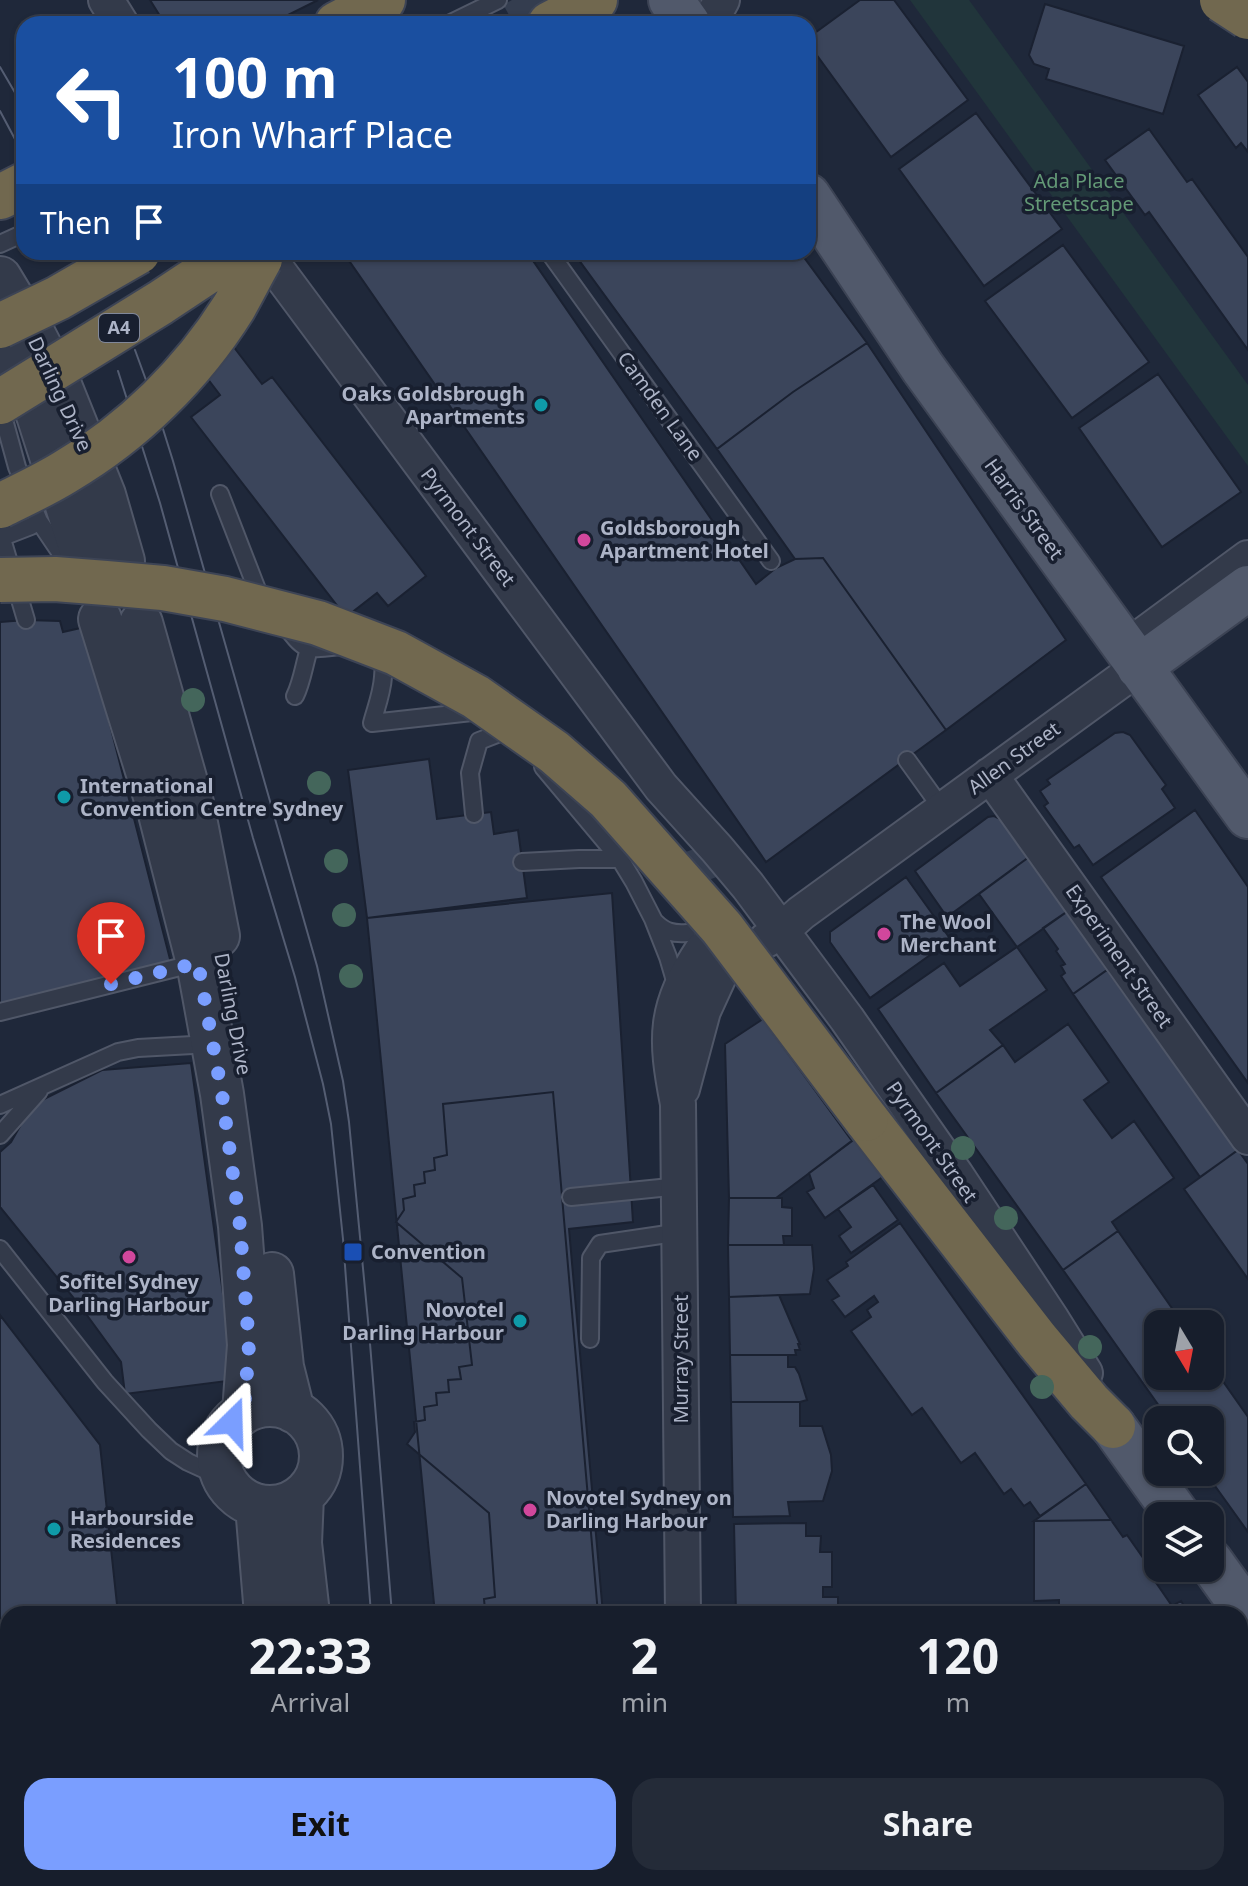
<!DOCTYPE html>
<style>
body{margin:0;font-family:"Noto Sans",sans-serif;background:#242b38;color:#f1f3f6;height:100vh;display:flex;flex-direction:column;font-size:30px;white-space:nowrap}
*{box-sizing:border-box;margin:0}
p{font-size:26px;color:#9ea2a9}
.icon{flex:none;width:44px;height:44px;fill:none;stroke:currentColor;stroke-width:2;stroke-linecap:round;stroke-linejoin:round}
.map{position:relative;flex:1;overflow:hidden}
.side{position:absolute;left:0px;top:1606px;width:1248px;height:280px;display:flex;flex-direction:column;background:#171e2c;border-radius:24px 24px 0 0;box-shadow:0 2px 6px #0004,0 0 0 2px #363c48}
.side>*{flex:none}
.top-card{position:absolute;left:16px;top:16px;width:800px;height:244px;border-radius:24px;box-shadow:0 2px 6px #0004,0 0 0 2px #363c48;background:#1a4fa0;color:#fff;overflow:hidden}
.needle{width:52px;rotate:170deg}
.controls{position:absolute;left:1144px;top:1310px;display:grid;gap:16px}
.controls a{display:grid;place-items:center;width:80px;height:80px;border-radius:16px;background:#171e2c;box-shadow:0 2px 6px #0004,0 0 0 2px #363c48;font-size:40px}
.pin{position:absolute;display:grid;place-items:center;width:68px;height:68px;color:#fff;margin:-82px -34px;border-radius:50% 50% 50% 0;rotate:-45deg;box-shadow:0 0 8px #0007}
.pin .icon{rotate:45deg}
.me{position:absolute;width:88px;margin:-44px;rotate:22deg;stroke-linejoin:round;filter:drop-shadow(0 0 6px #0008)}
.turn{display:flex;align-items:center;gap:28px;height:168px;padding:0 24px;font-size:36px}
.turn .icon{width:104px;height:104px;stroke-width:2.5}
.turn b{display:block;font-size:56px;line-height:68px}
.then{display:flex;align-items:center;height:76px;padding:0 24px;background:#0003;gap:16px;font-size:30px}
.eta{display:flex;justify-content:space-evenly;align-items:center;height:136px;text-align:center}
.eta b{font-size:48px;font-weight:700;line-height:56px}
.cta{display:flex;gap:16px;margin-top:auto;padding:16px 24px}
.cta a{flex:1;height:92px;border-radius:24px;background:#7a9eff;color:#111;font-size:32px;font-weight:700;line-height:92px;text-align:center}
.cta a+a{background:#242b38;color:#f1f3f6}
.map>svg:first-child{display:block}
.green{fill:#21353b}
.building{fill:#3b455b;stroke:#1a2131;stroke-width:2}
.lines{fill:none;stroke-linecap:round;stroke-linejoin:round}
.minor-tunnel{stroke:#343d4f;stroke-width:34;stroke-dasharray:34 17;stroke-linecap:butt}
.motorway-tunnel{stroke:#343d4f;stroke-width:44;stroke-dasharray:44 22;stroke-linecap:butt}
.service-casing{stroke:#505768;stroke-width:20}
.minor-casing{stroke:#505768;stroke-width:38}
.tertiary-casing{stroke:#505768;stroke-width:46}
.primary-casing{stroke:#3c4354;stroke-width:48}
.motorway-casing{stroke:#3d4455;stroke-width:48}
.service{stroke:#333a4a;stroke-width:16}
.minor{stroke:#333a4a;stroke-width:34}
.tertiary{stroke:#333a4a;stroke-width:42}
.primary{stroke:#51596b;stroke-width:44}
.motorway{stroke:#71684f;stroke-width:44}
.tram{stroke:#545d72;stroke-width:2}
.motorway-bridge-casing{stroke:#3d4455;stroke-width:48;stroke-linecap:butt}
.motorway-bridge{stroke:#71684f;stroke-width:44}
.tree{fill:#44665b}
.route{stroke:#7a9eff;stroke-width:14;stroke-dasharray:0 25.2}
.culture-dot{fill:#0f9aa8;stroke:#181f2f;stroke-width:3}
.hotel-dot{fill:#d1479c;stroke:#181f2f;stroke-width:3}
.transit-dot{fill:#1a4fb4;stroke:#181f2f;stroke-width:3}
.labels{text-anchor:middle;stroke-width:7;stroke-linejoin:round;paint-order:stroke}
.shield{fill:#181f2f;stroke:#808799;stroke-width:2}
.shield-label{font-size:18px;font-weight:bold;fill:#adb4c7}
.park-label{font-size:20px;fill:#639976;stroke:#181f2f}
.street-label{font-size:20px;fill:#adb4c7;stroke:#181f2f}
.poi-label{font-size:20px;font-weight:bold;fill:#adb4c7;stroke:#181f2f;text-anchor:start}
</style>
<div class="map">
<svg width="1248" height="1886" viewBox="0 0 1248 1886">
<rect width="100%" height="100%" fill="#1f283a"/>
<!-- green -->
<path class="green" d="M910,0H969L1248,385V466Z"/>
<!-- building -->
<path class="building" d="M150,0H318L270,24H165Z
M860,0H894L968,100L891,157L808,43V38Z
M1045,4L1184,46L1163,114L1046,79L1049,69L1034,64L1029,55Z
M1237,67L1248,82V152L1241,143L1236,148L1198,95Z
M976,113L1062,229L984,286L899,169Z
M1149,129L1187,182L1192,179L1248,257V350L1149,212L1145,215L1105,160Z
M1063,245L1149,362L1072,418L985,301Z
M343,252H527L756,584L776,568L795,559L823,558L946,730L766,862Z
M573,252H800L867,343L793,392L717,449Z
M867,343L1066,640L946,730L823,558L795,559L717,449L793,392Z
M233,346L262,384L272,377L426,576L388,606L377,593L346,617L191,417L220,395L201,370Z
M1158,374L1241,492L1162,547L1079,428Z
M26,620L60,621L63,632L85,627L171,963L0,1007V622Z
M1123,732L1130,735L1166,785L1162,789L1175,808L1093,865L1079,845L1074,848L1044,806L1048,803L1040,791L1050,784L1047,780L1115,733Z
M429,759L437,819L491,812L494,834L518,830L527,898L367,918L348,770Z
M1195,810L1248,887V1083L1101,877Z
M994,816L1004,821L1029,857L947,917L915,871L988,817Z
M1029,857L1068,911L1017,947L979,894Z
M906,877L951,940L870,998L830,942V932Z
M612,893L633,1222L569,1229L603,1614H435L367,918Z
M1068,911L1107,970L1073,994L1061,976L1065,973L1061,966L1065,964L1056,951L1058,949L1043,928Z
M1017,947L1047,990L990,1030L1003,1045L936,1093L878,1009L944,963L960,986Z
M1107,970L1238,1150L1200,1177L1073,994Z
M763,1019L852,1141L776,1198H729L725,1044Z
M1068,1024L1109,1082L1084,1100L1112,1138L1134,1121L1174,1178L1112,1222L1118,1231L1063,1270L936,1093L1003,1045L1015,1062Z
M191,1063L235,1380L125,1394L121,1362L81,1307L0,1207V1152L11,1142L32,1105L102,1070Z
M553,1092L598,1614H474V1612L485,1610L484,1599L495,1597L489,1513L407,1444L415,1432L414,1422L425,1420L424,1407L437,1405L436,1393L449,1392L448,1380L461,1379L459,1367L472,1365L462,1278L396,1222L404,1210L403,1199L415,1196L414,1185L425,1183L424,1172L435,1170L434,1158L447,1155L443,1104Z
M857,1137L884,1176L825,1218L807,1192L814,1188L809,1173Z
M1238,1150L1248,1164V1279L1184,1189Z
M873,1185L898,1220L851,1253L839,1236L851,1227L838,1209Z
M729,1198H782V1207L792,1208V1236H783L784,1245H728Z
M900,1223L1086,1484L1040,1516L1030,1502L1024,1506L1011,1489L1004,1494L975,1453L961,1463L922,1408L912,1415L851,1331L871,1317L867,1310L878,1302L874,1296L845,1317L832,1300L839,1296L827,1280L848,1266L846,1262Z
M1118,1231L1183,1324H1158V1376H1210V1363L1248,1417V1532L1205,1472H1210V1420H1169L1063,1270Z
M728,1245H812L814,1269L810,1294L729,1297Z
M779,1295L800,1344H798L800,1350H795L796,1355H730L729,1297Z
M0,1315L100,1445L118,1614H8V1878H229L230,1886H0Z
M730,1355H788V1367H795L799,1374L807,1400L800,1402H731Z
M731,1402H800V1426H822L831,1455L832,1471L823,1501L788,1502L790,1516L733,1517Z
M1086,1484L1111,1520L1034,1521Z
M1111,1520L1123,1537L1127,1535L1146,1562L1151,1560L1162,1577L1155,1581L1172,1606L1181,1601L1189,1614H1067V1608L1059,1609V1600L1034,1601V1521Z
M806,1523V1536H821L820,1552H832V1587H823V1597H838V1614H736L734,1524Z
M1240,1707L1245,1714L1248,1713V1759L1245,1757L1240,1765Z
M1240,1863L1248,1864V1886H1051V1878H1240Z
M500,1878H580L581,1886H501Z
M736,1878H843L848,1883V1886H733V1881Z
M889,1878H986V1886H889Z"/>
<g class="lines">
<!-- minor-tunnel -->
<path class="minor-tunnel" d="M694,849L707,885L710,918"/>
<!-- motorway-tunnel -->
<path class="motorway-tunnel" d="M514,24L557,0"/>
<defs>
<path id="service" d="M449,24L498,0
M0,244L24,233
M549,252L771,561
M0,405L17,467L39,521L64,558
M220,494L258,592L264,600
M0,532L26,620
M0,538L31,526L39,521
M284,624C307,654 305,649 342,646
M387,651C383,660 384,667 383,677C382,693 376,708 372,723L481,711
M295,696C302,682 304,665 309,649
M907,760L943,810
M543,767L620,859L634,882L653,919L668,957L678,991
M474,814L470,773L479,741L510,729
M522,862L579,859H620
M655,922C665,932 673,934 687,933
M0,1012L196,963
M0,1105L118,1052L138,1048L211,1044
M0,1135L39,1091
M571,1197L680,1186
M0,1249L105,1382L149,1430L171,1451L188,1462L223,1478
M590,1339L591,1258L600,1244L681,1232
M370,1878L371,1886"/>
<path id="minor" d="M106,0L121,24
M712,24L713,16L722,0
M275,267L661,787L717,849L748,886L847,1019L956,1175L1052,1320L1085,1373
M1126,648L1248,558
M990,775L1248,1137
M766,940L781,931L801,913L1139,667
M682,1089L703,1011L720,974
M683,1614L678,1104C665,1037 664,1008 703,949
M1240,1816H1248
M687,1878V1886
M863,1878L864,1886
M1021,1878V1886"/>
<path id="tertiary" d="M0,278L32,331L59,383L104,495L123,561
M12,353L38,415L84,559
M100,619L158,806L198,963L204,995L222,1094L240,1226L249,1345L244,1412
M141,623L192,803L218,936
M272,1274L282,1367L293,1411
M219 1456a51 51 0 1 1 102 0a51 51 0 1 1-102 0Z
M302,1496L300,1543L308,1614
M257,1506L266,1614
M292,1878V1886
M334,1878L335,1886"/>
<path id="primary" d="M671,0L688,24
M808,196L923,368L1248,816
M1139,667L1248,588
M1113,1426L1178,1516
M1210,1561L1248,1614"/>
<path id="motorway" d="M337,24L383,0
M550,24L595,0
M0,197L24,185
M866,1119L1037,1340L1089,1402L1113,1426"/>
</defs>
<!-- service casing -->
<use href="#service" class="service-casing"/>
<!-- minor casing -->
<use href="#minor" class="minor-casing"/>
<!-- tertiary casing -->
<use href="#tertiary" class="tertiary-casing"/>
<!-- primary casing -->
<use href="#primary" class="primary-casing"/>
<!-- motorway casing -->
<use href="#motorway" class="motorway-casing"/>
<!-- service -->
<use href="#service" class="service"/>
<!-- minor -->
<use href="#minor" class="minor"/>
<!-- tertiary -->
<use href="#tertiary" class="tertiary"/>
<!-- primary -->
<use href="#primary" class="primary"/>
<!-- motorway -->
<use href="#motorway" class="motorway"/>
<!-- tram -->
<path class="tram" d="M0,67L24,108
M0,111L16,141
M135,350L158,413L173,461L317,966L343,1081L349,1122L369,1331L392,1614
M118,371L160,503L253,838L295,977L323,1084L331,1124L343,1239L371,1614
M392,1878V1886
M413,1878L414,1886"/>
<defs>
<path id="motorway-bridge" d="M1222,0L1248,17
M0,326L58,298L138,252
M0,402L160,303L237,252
M0,506C22,495 44,485 65,472C133,432 192,374 234,307C243,291 251,275 260,259
M0,580L55,579L106,583L163,588L225,599L318,623L396,653L476,697L554,752L608,799L722,928L866,1119"/>
</defs>
<!-- motorway-bridge casing -->
<use href="#motorway-bridge" class="motorway-bridge-casing"/>
<!-- motorway-bridge -->
<use href="#motorway-bridge" class="motorway-bridge"/>
</g>
<!-- trees -->
<g class="tree">
<circle cx="193" cy="700" r="12"/>
<circle cx="319" cy="783" r="12"/>
<circle cx="336" cy="861" r="12"/>
<circle cx="344" cy="915" r="12"/>
<circle cx="351" cy="976" r="12"/>
<circle cx="963" cy="1148" r="12"/>
<circle cx="1006" cy="1218" r="12"/>
<circle cx="1090" cy="1347" r="12"/>
<circle cx="1042" cy="1387" r="12"/>
</g>
<g class="lines">
<!-- route -->
<path class="route" d="M111,984L198,963L222,1094L240,1226L249,1345L244,1412L232,1422"/>
</g>
<!-- markers -->
<g class="culture-dot">
<circle cx="541" cy="405" r="8"/>
<circle cx="64" cy="797" r="8"/>
<circle cx="520" cy="1321" r="8"/>
<circle cx="54" cy="1529" r="8"/>
</g>
<g class="hotel-dot">
<circle cx="584" cy="540" r="8"/>
<circle cx="884" cy="934" r="8"/>
<circle cx="129" cy="1257" r="8"/>
<circle cx="530" cy="1510" r="8"/>
</g>
<rect class="transit-dot" x="343" y="1242" width="20" height="20" rx="4"/>
<g class="labels">
<!-- shield labels -->
<rect class="shield" x="99" y="314" width="40" height="28" rx="6"/>
<g class="shield-label">
<text x="119" y="334">A4</text>
</g>
<!-- park labels -->
<g class="park-label">
<text x="1079" y="188">Ada Place<tspan x="1079" dy="23">Streetscape</tspan></text>
</g>
<!-- street labels -->
<g class="street-label">
<text transform="translate(60 394) rotate(65)" y="7">Darling Drive</text>
<text transform="translate(660 406) rotate(54)" y="7">Camden Lane</text>
<text transform="translate(1024 509) rotate(54)" y="7">Harris Street</text>
<text transform="translate(468 527) rotate(53)" y="7">Pyrmont Street</text>
<text transform="translate(1014 758) rotate(-36)" y="7">Allen Street</text>
<text transform="translate(1119 956) rotate(55)" y="7">Experiment Street</text>
<text transform="translate(233 1014) rotate(79)" y="7">Darling Drive</text>
<text transform="translate(932 1142) rotate(55)" y="7">Pyrmont Street</text>
<text transform="translate(681 1359) rotate(-90)" y="7">Murray Street</text>
</g>
<!-- poi labels -->
<g class="poi-label">
<text x="525" y="401" text-anchor="end">Oaks Goldsbrough<tspan x="525" dy="23">Apartments</tspan></text>
<text x="600" y="535">Goldsborough<tspan x="600" dy="23">Apartment Hotel</tspan></text>
<text x="80" y="793">International<tspan x="80" dy="23">Convention Centre Sydney</tspan></text>
<text x="900" y="929">The Wool<tspan x="900" dy="23">Merchant</tspan></text>
<text x="371" y="1259">Convention</text>
<text x="129" y="1289" text-anchor="middle">Sofitel Sydney<tspan x="129" dy="23">Darling Harbour</tspan></text>
<text x="504" y="1317" text-anchor="end">Novotel<tspan x="504" dy="23">Darling Harbour</tspan></text>
<text x="546" y="1505">Novotel Sydney on<tspan x="546" dy="23">Darling Harbour</tspan></text>
<text x="70" y="1525">Harbourside<tspan x="70" dy="23">Residences</tspan></text>
</g>
</g>
</svg>
<div class="controls">
<a><svg class="needle" viewBox="-14 -14 28 28"><path d="M0-13l5 13h-10z" fill="#e53935"/><path d="M0 13l5-13h-10z" fill="#9ea2a9"/></svg></a>
<a><svg class="icon" aria-label="search" viewBox="0 0 24 24"><circle cx="10" cy="10" r="6"/><path d="M15 15l6 6"/></svg></a>
<a><svg class="icon" aria-label="layers" viewBox="0 0 24 24"><path d="M12 4l9 5-9 5-9-5zM3 14l9 5 9-5"/></svg></a>
</div>
<div class="pin" style="left:111px;top:984px;background:#d93025"><svg class="icon" aria-label="arrive" viewBox="0 0 24 24"><path d="M6 21V4h12l-3 4 3 4H6"/></svg></div>
<svg class="me" style="left:232px;top:1422px" viewBox="-20 -20 40 40"><path d="M0-17L14 15 0 8-14 15z" fill="#7a9eff" stroke="#fff" stroke-width="4"/></svg>
<div class="top-card">
<div class="turn"><svg class="icon" aria-label="left" viewBox="0 0 24 24"><path d="M17 20v-9H6M10 6l-5 5 5 5"/></svg><div><b>100 m</b>Iron Wharf Place</div></div>
<div class="then">Then<svg class="icon" aria-label="arrive" viewBox="0 0 24 24"><path d="M6 21V4h12l-3 4 3 4H6"/></svg></div>
</div>
<section class="side">
<div class="eta">
<div><b>22:33</b><p>Arrival</p></div>
<div><b>2</b><p>min</p></div>
<div><b>120</b><p>m</p></div>
</div>
<div class="cta"><a>Exit</a><a>Share</a></div>
</section>
</div>
